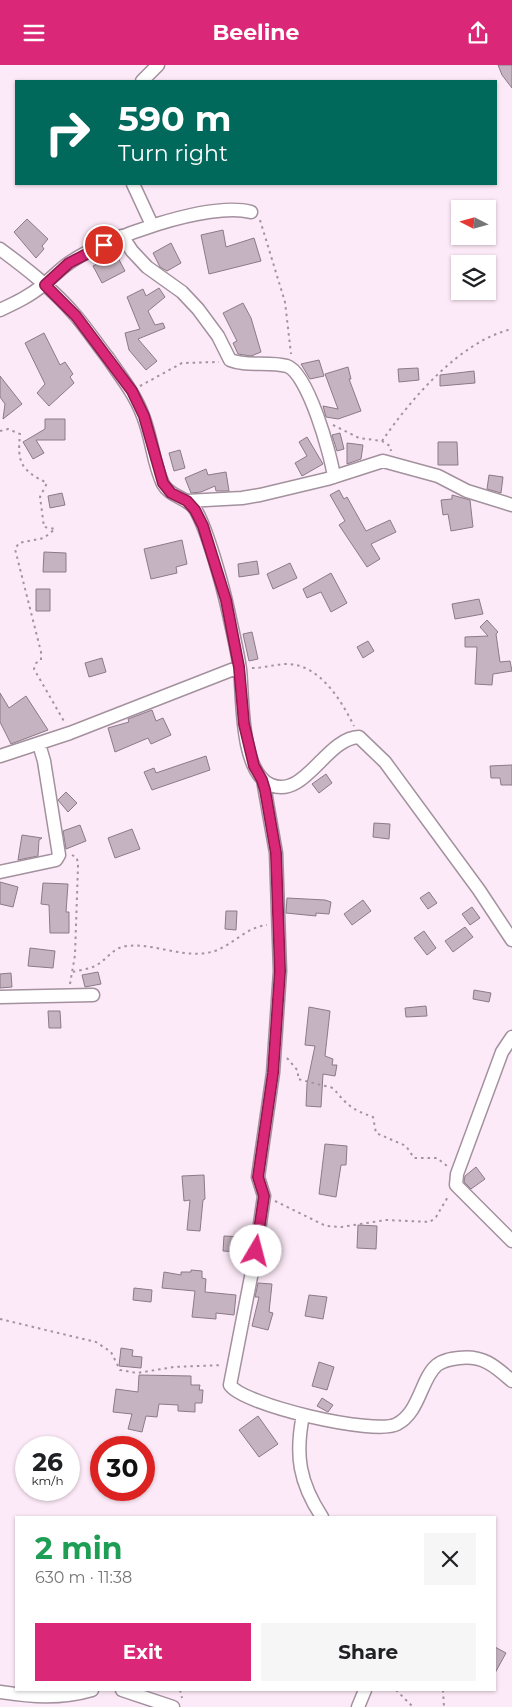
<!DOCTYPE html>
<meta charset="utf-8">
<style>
body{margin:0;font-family:Montserrat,sans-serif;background:#f6f6f6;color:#202124;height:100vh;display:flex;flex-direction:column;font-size:19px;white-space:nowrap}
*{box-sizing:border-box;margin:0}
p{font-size:16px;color:#757577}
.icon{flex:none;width:28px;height:28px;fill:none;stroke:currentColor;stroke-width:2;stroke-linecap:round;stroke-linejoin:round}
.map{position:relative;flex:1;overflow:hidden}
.details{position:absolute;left:15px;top:1451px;width:481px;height:175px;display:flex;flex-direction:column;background:#fff;border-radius:0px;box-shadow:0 1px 4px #0004}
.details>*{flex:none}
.hud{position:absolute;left:15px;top:15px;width:482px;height:105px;border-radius:0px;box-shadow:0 1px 4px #0004;background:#00695c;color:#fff;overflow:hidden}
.needle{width:32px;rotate:276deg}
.fabs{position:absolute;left:451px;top:135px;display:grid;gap:10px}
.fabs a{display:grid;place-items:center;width:45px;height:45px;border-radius:0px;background:#fff;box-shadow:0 1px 4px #0004;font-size:25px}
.speed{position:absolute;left:15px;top:1371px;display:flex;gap:10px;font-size:25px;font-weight:700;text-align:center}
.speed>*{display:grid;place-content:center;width:65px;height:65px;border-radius:50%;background:#fff;box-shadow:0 1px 4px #0004;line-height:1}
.speed small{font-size:12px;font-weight:400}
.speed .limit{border:8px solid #d22;background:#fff;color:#111}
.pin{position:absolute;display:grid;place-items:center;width:42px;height:42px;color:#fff;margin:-21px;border:2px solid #fff;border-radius:50%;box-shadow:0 1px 5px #0007}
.me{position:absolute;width:55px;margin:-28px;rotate:8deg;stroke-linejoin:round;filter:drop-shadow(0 0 4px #0008)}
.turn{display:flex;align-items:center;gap:18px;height:105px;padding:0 20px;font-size:22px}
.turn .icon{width:65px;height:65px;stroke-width:2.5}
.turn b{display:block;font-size:35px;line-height:42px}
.round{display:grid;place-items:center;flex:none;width:52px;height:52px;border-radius:0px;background:#f6f6f6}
.summary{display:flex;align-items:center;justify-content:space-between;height:85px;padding:0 20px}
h1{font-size:30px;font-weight:700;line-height:38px;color:#1e9e55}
.action{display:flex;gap:10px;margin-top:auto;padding:10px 20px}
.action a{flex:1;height:58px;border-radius:0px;background:#db2777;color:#fff;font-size:20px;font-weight:700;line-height:58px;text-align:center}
.action a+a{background:#f6f6f6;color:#202124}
header{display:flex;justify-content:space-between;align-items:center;height:65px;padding:0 20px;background:#db2777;color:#fff;font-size:22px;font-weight:700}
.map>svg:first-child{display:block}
.building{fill:#c6b3c1;stroke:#8b7a87}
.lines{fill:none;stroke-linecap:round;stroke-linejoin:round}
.minor-casing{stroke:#a3919e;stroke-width:15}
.path{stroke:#a2949e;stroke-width:2;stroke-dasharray:2.5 4;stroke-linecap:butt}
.minor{stroke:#fff;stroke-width:12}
.route-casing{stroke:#8e194d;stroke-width:12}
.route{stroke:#db2777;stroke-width:9}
</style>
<header><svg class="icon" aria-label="menu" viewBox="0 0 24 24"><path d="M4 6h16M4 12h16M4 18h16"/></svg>Beeline<svg class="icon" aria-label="share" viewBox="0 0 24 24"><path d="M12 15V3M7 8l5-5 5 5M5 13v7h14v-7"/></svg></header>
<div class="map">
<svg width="512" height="1642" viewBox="0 0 512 1642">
<rect width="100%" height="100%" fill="#fdeaf8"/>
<!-- building -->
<path class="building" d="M498,0H512V23L502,10Z
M27,154L48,174L42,181L44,184L36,193L14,167Z
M223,165L226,182L254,173L261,196L209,209L201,170Z
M171,178L181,198L167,206L160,202L153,188Z
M116,189L125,206L102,218L93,201Z
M159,223L165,232L148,246L155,260L163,258L165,263L138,274L157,296L146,305L129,285L125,268L140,264L127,232L143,224L146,231Z
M243,238L251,253L261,287L251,291L238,289L233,278L237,276L223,248Z
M44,268L60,300L65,297L73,309L70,312L74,318L49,341L37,328L45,319L25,278Z
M319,295L324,311L310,314L301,299Z
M348,302L351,314H349L361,346L338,354L326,352L323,341L338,344L325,309Z
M418,303L419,315L399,317L398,304Z
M474,306L475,318L440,321V310Z
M0,311L22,339L3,354L5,339L0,332Z
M45,354H65V375H36L44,388L33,394L23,377L45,364Z
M340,368L344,384L337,386L332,370Z
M307,372L323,399L302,411L295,398L307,391L299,377Z
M438,377H457L458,400H438Z
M347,378L363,380L361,394L347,399Z
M180,385L185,403L174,406L169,388Z
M206,404L208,410L226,407L229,426H216L215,421L201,427L191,428L185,413Z
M489,410L503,412L501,428L487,424Z
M339,425L344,434L347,432L366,466L390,455L396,467L371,479L380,494L367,502L339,460L345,456L330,430Z
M62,428L65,440L50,443L48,431Z
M452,430L470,435L473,462L451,466L448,449L443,450L441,435L452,434Z
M182,475L187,499L176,502L177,508L151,514L144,484Z
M44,487L66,488V507H43Z
M257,496L259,509L239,512L238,499Z
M290,498L297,513L273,524L267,509Z
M331,508L347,538L331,547L321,527L307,533L303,524Z
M36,524H50V546H36Z
M479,534L483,549L455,554L452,539Z
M487,555L498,567L496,569L500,597L510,596L512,606L493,609L492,620L475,619L477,582H465V572L488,571L480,562Z
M252,567L258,594L249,596L243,569Z
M368,576L374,586L363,593L357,582Z
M102,593L106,607L89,612L85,598Z
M0,628L9,643L26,631L48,665L11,679L0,657Z
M152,645L156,656L163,653L171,670L151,679L148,673L115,687L108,663L129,657L128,654Z
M206,691L210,705L152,725L144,707L154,703L156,708Z
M512,700V720H501L500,713H491L490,701Z
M326,709L332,718L319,728L312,719Z
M66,727L77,738L68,747L58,735Z
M374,758L390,759L389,774L373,772Z
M80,760L86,776L66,784L63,766Z
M132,764L140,784L115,793L108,773Z
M22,770L42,773L39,775L38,791L18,795Z
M0,817L18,822L13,842L0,839Z
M43,818L68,819L66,847H69V868H50L49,840L41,839Z
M429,827L437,838L428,844L420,833Z
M287,833L325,835L331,837L329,849L316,848V851L286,848Z
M363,835L371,846L352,860L344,849Z
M472,842L480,853L470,860L462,849Z
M226,846H237L236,865L225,864Z
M465,862L473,872L453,887L445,876Z
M424,866L436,883L427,890L414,873Z
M30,883L55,886L53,903L28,901Z
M98,907L101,919L85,922L82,910Z
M11,908L12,922L0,923V909Z
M474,925L491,928L489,937L473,934Z
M426,941L427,951L406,952L405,943Z
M309,942L330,946L325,991L333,994L332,1000H337L335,1011L323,1009L321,1042L306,1041L307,1019L315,981L305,980Z
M48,946H60L61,963H49Z
M325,1079L347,1081L346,1100H341L336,1132L319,1129Z
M476,1102L485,1114L471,1124L464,1117L465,1111Z
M204,1110L205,1134L203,1135L200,1166L187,1165L190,1135L184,1136L182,1111Z
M358,1160L377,1161L376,1184L357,1183Z
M224,1171L243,1172L242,1187L223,1186Z
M191,1205L202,1206V1213L206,1214L205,1227L236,1230L234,1250L216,1248V1254L192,1252L195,1226L162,1223L164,1207L181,1210V1207H191Z
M258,1218L272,1219L269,1247L273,1248L268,1265L252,1261L259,1232H255Z
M134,1223L152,1225L151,1237L133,1235Z
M309,1230L327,1232L323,1254L305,1251Z
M121,1283L133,1285L132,1291L142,1292L141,1303L119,1301Z
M319,1297L334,1302L327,1325L312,1321Z
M139,1310L191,1311V1320H200L199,1325H203L202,1338H195V1347L178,1346V1340L159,1339L157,1352L146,1351L142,1367L128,1364L132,1349L113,1347L116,1324L138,1327Z
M322,1333L333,1340L328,1347L317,1341Z
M258,1351L278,1379L259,1392L239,1365Z
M495,1582L506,1588L495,1608Z"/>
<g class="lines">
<defs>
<path id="minor" d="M142,16L158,0
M133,119L152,160
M122,171L132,186L147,202L182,227L198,244L218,271L230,295C247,302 268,296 287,301C308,308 331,390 334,412
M0,184C27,204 54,225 76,251C87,264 97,279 108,293C121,312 135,329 143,351C152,373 153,398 163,419C170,432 187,432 195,444C207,463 223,522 228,545C232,564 237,584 240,604C243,632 240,707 271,720C305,734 326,673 359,672L385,697L479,825L512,875
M0,245C15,238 30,231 43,220C52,213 60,204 69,198C105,173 209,136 251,147
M187,436L242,433L260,430L327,414L383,396L438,411L467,426L512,440
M0,691L70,668L239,602
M263,715L276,788L280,906L273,1008L258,1112L264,1131L256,1186L230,1320C243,1340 375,1371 397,1359C420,1347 421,1313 437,1300C443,1295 451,1294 459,1293C483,1290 495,1301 512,1316
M0,807L56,795L59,790L44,696L39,679
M0,932L93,930
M512,972L502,987L457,1109L456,1120L512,1176
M303,1350C295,1390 299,1417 322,1452
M122,1625L173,1642
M0,1627C32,1632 61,1634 92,1625
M358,1642L365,1625"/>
</defs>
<!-- minor casing -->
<use href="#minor" class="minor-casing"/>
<!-- path -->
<path class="path" d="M260,155L285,237L291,289
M140,321L182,298L219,297
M333,360L359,373L382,376L390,381L391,386
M0,366L8,364L20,369C17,398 21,405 47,418L40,432L44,462L55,464L44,473L19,478L15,484L41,587V595L36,598L34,604L65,658
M382,376C411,334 460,276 512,264
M252,603C264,603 276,599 288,599C320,600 341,635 354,661
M73,907C80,905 89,904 95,901C107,895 113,882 127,881C153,878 180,892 206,888C230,885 242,863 267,860
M70,919L75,890L78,801L77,793L72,790
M287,993L298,1006V1014L333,1023C348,1041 351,1044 373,1052L376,1068L406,1081L414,1093H437L447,1101
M275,1136L326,1161L341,1162L386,1155L430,1157L436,1152L449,1130
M0,1254L96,1277L111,1287L120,1305L137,1308L174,1302L222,1300
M180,1625L182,1633
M396,1625L413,1642
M443,1625L444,1642"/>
<!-- minor -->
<use href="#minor" class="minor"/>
</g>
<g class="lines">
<defs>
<path id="route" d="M104,180L69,198L45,220L76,251L132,326L144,351L163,418L171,428L187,436L195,445L203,461L226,535L239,602L244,659L254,701L262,715L265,725L276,788L280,906L273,1008L258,1112L264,1131L256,1186"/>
</defs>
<!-- route casing -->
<use href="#route" class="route-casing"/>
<!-- route -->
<use href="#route" class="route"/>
</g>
</svg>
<div class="fabs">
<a><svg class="needle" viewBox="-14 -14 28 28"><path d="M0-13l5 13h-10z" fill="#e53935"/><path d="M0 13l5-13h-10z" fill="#757577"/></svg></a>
<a><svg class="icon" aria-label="layers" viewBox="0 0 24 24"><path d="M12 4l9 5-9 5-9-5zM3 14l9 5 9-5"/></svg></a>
</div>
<div class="speed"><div>26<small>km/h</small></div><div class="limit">30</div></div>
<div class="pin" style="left:104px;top:180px;background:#d93025"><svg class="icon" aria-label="arrive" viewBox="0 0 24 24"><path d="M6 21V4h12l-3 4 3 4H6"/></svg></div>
<svg class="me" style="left:256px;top:1186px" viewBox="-20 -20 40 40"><circle r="19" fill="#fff"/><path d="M0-13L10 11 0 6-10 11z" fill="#db2777"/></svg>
<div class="hud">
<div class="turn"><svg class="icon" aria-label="right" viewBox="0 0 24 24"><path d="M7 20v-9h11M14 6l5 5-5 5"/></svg><div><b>590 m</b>Turn right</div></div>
</div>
<section class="details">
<div class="summary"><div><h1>2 min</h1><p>630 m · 11:38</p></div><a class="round"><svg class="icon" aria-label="close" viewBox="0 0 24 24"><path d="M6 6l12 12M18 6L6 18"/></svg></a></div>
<div class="action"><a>Exit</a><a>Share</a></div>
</section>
</div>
